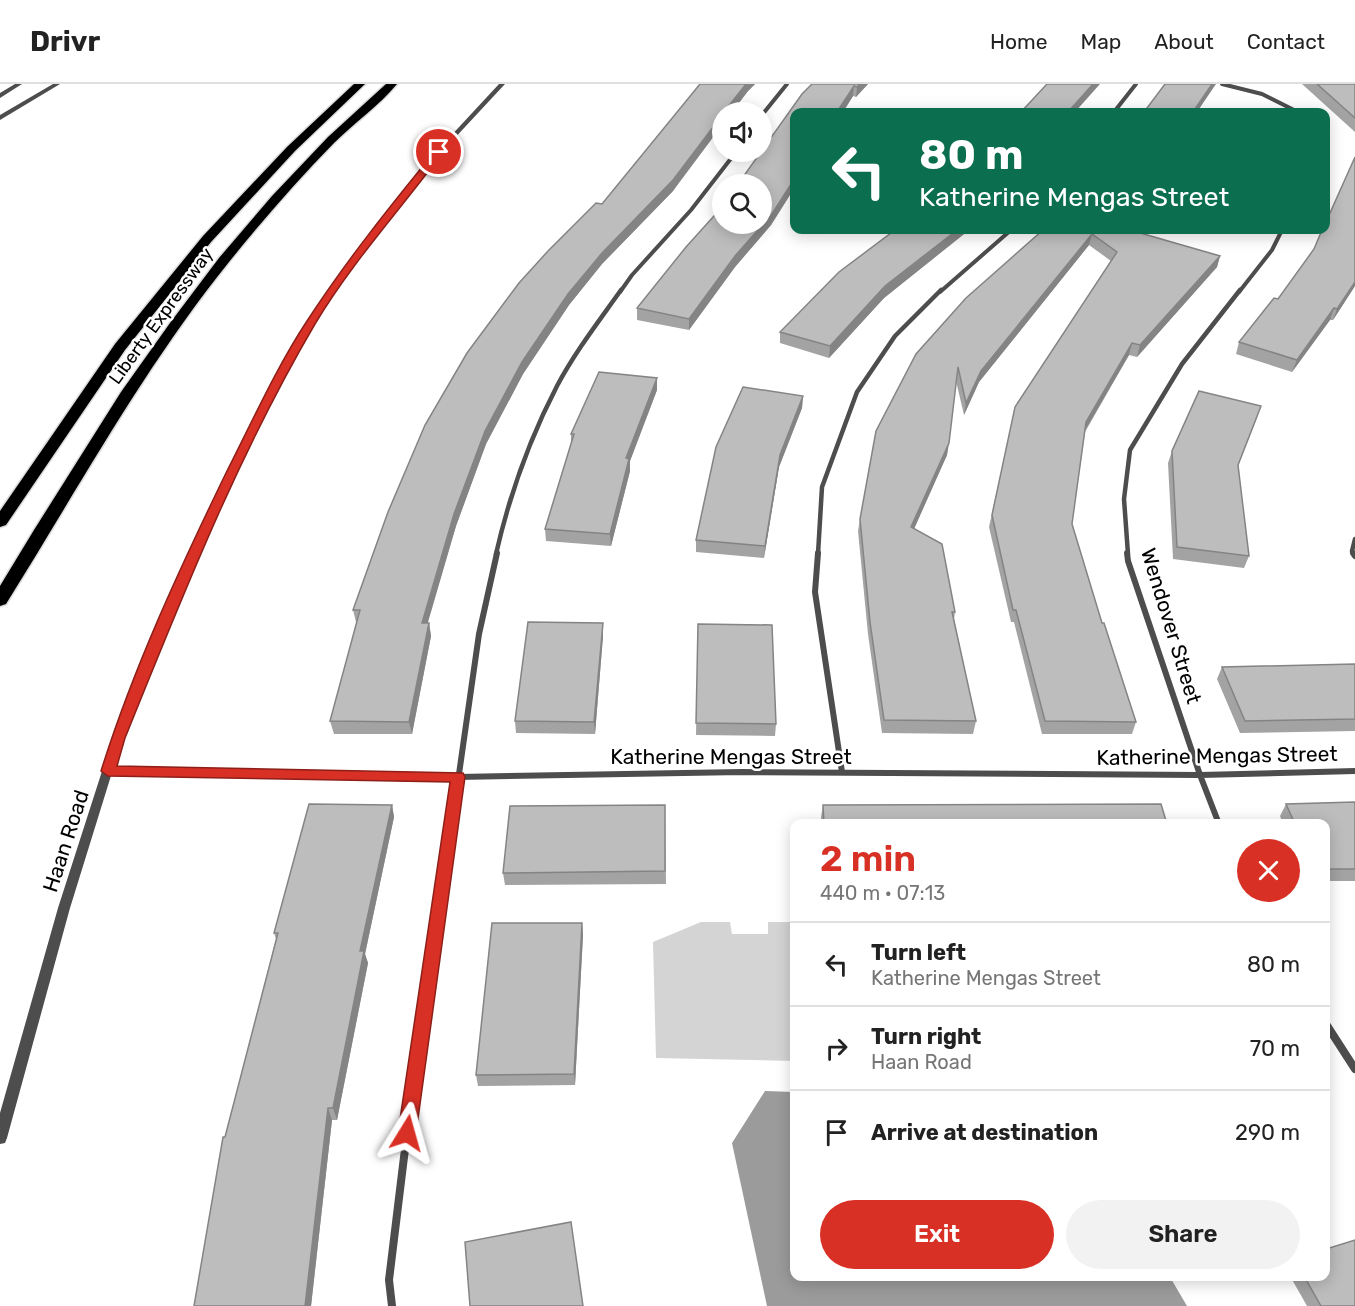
<!DOCTYPE html>
<meta charset="utf-8">
<style>
body{margin:0;font-family:Rubik,sans-serif;background:#f2f2f2;color:#222;height:100vh;display:flex;flex-direction:column;font-size:22px;white-space:nowrap}
*{box-sizing:border-box;margin:0}
p{font-size:20px;color:#767676}
.icon{flex:none;width:33px;height:33px;fill:none;stroke:currentColor;stroke-width:2;stroke-linecap:round;stroke-linejoin:round}
.map{position:relative;flex:1;overflow:hidden}
.drawer{position:absolute;left:790px;top:735px;width:540px;height:462px;display:flex;flex-direction:column;background:#fff;border-radius:12px;box-shadow:0 3px 15px #0003}
.drawer>*{flex:none}
.banner{position:absolute;left:790px;top:24px;width:540px;height:126px;border-radius:12px;box-shadow:0 3px 15px #0003;background:#0b6e4f;color:#fff;overflow:hidden}
.fabs{position:absolute;left:712px;top:18px;display:grid;gap:12px}
.fabs a{display:grid;place-items:center;width:60px;height:60px;border-radius:50%;background:#fff;box-shadow:0 3px 15px #0003;font-size:30px}
.pin{position:absolute;display:grid;place-items:center;width:51px;height:51px;color:#fff;margin:-26px;border:3px solid #fff;border-radius:50%;box-shadow:0 2px 6px #0007}
.me{position:absolute;width:66px;margin:-33px;rotate:8deg;stroke-linejoin:round;filter:drop-shadow(0 0 4px #0008)}
.turn{display:flex;align-items:center;gap:21px;height:126px;padding:0 30px;font-size:27px}
.turn .icon{width:78px;height:78px;stroke-width:2.5}
.turn b{display:block;font-size:42px;line-height:51px}
.round{display:grid;place-items:center;flex:none;width:63px;height:63px;border-radius:32px;background:#f2f2f2}
.head{display:flex;align-items:center;justify-content:space-between;height:102px;padding:0 30px}
h1{font-size:36px;font-weight:600;line-height:45px;color:#d93025}
.cta{display:flex;gap:12px;margin-top:auto;padding:12px 30px}
.cta a{flex:1;height:69px;border-radius:36px;background:#d93025;color:#fff;font-size:24px;font-weight:600;line-height:69px;text-align:center}
.cta a+a{background:#f2f2f2;color:#222}
ul{padding:0;list-style:none}
li{display:flex;align-items:center;gap:18px;height:84px;padding:0 30px;border-top:2px solid #e0e0e0}
li div{flex:1}
li b{display:block;font-size:22px}
li em{font-style:normal}
header{display:flex;align-items:center;gap:36px;box-sizing:border-box;height:84px;padding:0 30px;background:#fff;border-bottom:2px solid #e0e0e0}
header strong{font-size:28px}
nav{display:flex;gap:33px;margin-inline-start:auto;font-size:21px}
.map>svg:first-child{display:block}
.green{fill:#d4d4d4}
.water{fill:#9b9b9b}
.lines{fill:none;stroke-linecap:round;stroke-linejoin:round}
.motorway-casing{stroke:#dbdbdb;stroke-width:3}
.minor-far3{stroke:#4d4d4d;stroke-width:4}
.minor-far2{stroke:#4d4d4d;stroke-width:4.5}
.minor-far1{stroke:#4d4d4d;stroke-width:6}
.minor{stroke:#4d4d4d;stroke-width:8}
.tertiary{fill:#4d4d4d;fill-rule:evenodd}
.motorway{fill:#000;fill-rule:evenodd}
.wall{fill:#a3a3a3}
.shaded-wall{fill:#848484}
.building{fill:#bdbdbd;stroke:#848484;stroke-width:1.5}
.route{fill:#d93025;stroke:#8d1f18;stroke-width:1.5}
.labels{text-anchor:middle;stroke-width:5;stroke-linejoin:round;paint-order:stroke}
.far-street-label{font-size:18px;fill:#000;stroke:#fff}
.street-label{font-size:21px;fill:#000;stroke:#fff}
</style>
<header>
<strong>Drivr</strong>
<nav><a>Home</a><a>Map</a><a>About</a><a>Contact</a></nav>
</header>
<div class="map">
<svg width="1355" height="1222" viewBox="0 0 1355 1222">
<rect width="100%" height="100%" fill="#fff"/>
<!-- green -->
<path class="green" d="M701,838H730L732,850H768V838H795V977L656,974L653,858Z"/>
<!-- water -->
<path class="water" d="M765,1007L795,1008V1192L1170,1193L1187,1222H767L732,1059Z"/>
<g class="lines">
<defs>
<path id="motorway" d="M354,0H365L295,67L211,158L125,266L6,441L0,443V427L115,260L203,152L287,63Z
M386,0H397C379,22 354,39 334,59C297,97 262,137 229,178C143,285 78,405 6,520L0,522V502L34,446L121,308L170,239L219,174L272,112L328,53Z"/>
</defs>
<!-- motorway casing -->
<use href="#motorway" class="motorway-casing"/>
<!-- minor-far3 -->
<path class="minor-far3" d="M1222,0L1262,10L1298,28
M1114,28L1136,0
M762,31L787,0
M620,208L632,191L691,126L736,68
M940,208L1011,146
M1239,208L1272,166L1282,146"/>
<!-- minor-far2 -->
<path class="minor-far2" d="M496,470C509,413 530,354 557,302C575,268 599,237 621,206
M818,470L822,403L857,308L895,252L941,206
M1128,470L1124,415L1130,366L1182,280L1240,206
M1354,470L1352,467L1355,455"/>
<!-- minor-far1 -->
<path class="minor-far1" d="M818,469L815,508L842,688
M1127,469L1128,477L1200,691L1219,740
M1353,469L1355,472
M108,687L458,693L742,688L1200,691L1355,687
M443,802L479,550L497,469"/>
<!-- minor -->
<path class="minor" d="M1326,940L1355,985
M392,1222L389,1196L404,1073L443,801"/>
<!-- tertiary -->
<path class="tertiary" d="M15,0H22L0,14V9Z
M53,0H60L0,36V31Z
M499,0H505L425,86L380,144L315,238L261,338L197,473L123,653L70,824L7,1054L5,1059L0,1060V1029L58,824L113,653L187,473L253,338L307,238L376,142L421,84Z"/>
<!-- motorway -->
<use href="#motorway" class="motorway"/>
</g>
<!-- wall -->
<path class="wall" d="M700,0H755L748,7L732,28H723L673,107L602,180L569,221L523,290L486,360L456,442L427,539H429L431,552L412,650H334L330,637L357,538H356L353,526L602,120Z
M812,0H868L856,13L853,12L843,28H795V103L771,141L735,183L689,246L637,236V224L723,122Z
M1302,0H1355V48Z
M895,146H969L884,214L829,274L780,259V248Z
M1043,146H1130L1220,172L1217,183L1137,273L1129,271L1085,348L1072,440L1102,539L1136,638L1132,650H1042L1014,538H1011L989,443L1015,323L1111,177L1089,161L979,298L964,331L956,297L947,371L914,445L955,528L954,535L976,637L973,650L882,649L868,550L858,447L860,435Z
M1355,202L1333,236H1330L1292,288L1236,270L1239,258Z
M657,294V306L630,377V387L611,462L546,457L545,445L571,361V350Z
M803,312L802,324L779,383L764,474L696,468V456Z
M1257,334L1238,382L1249,472L1244,484L1173,475L1168,379L1172,367Z
M698,540L776,640L775,652L696,651Z
M603,552L595,650L516,649L515,637Z
M1355,580V647L1240,649L1217,595L1222,583Z
M1355,718V797H1326V740H1283L1280,732L1286,720Z
M392,721L394,733L365,870L368,879L337,1036H332L311,1222H194L225,1053L276,855L274,849Z
M665,721L666,800L505,801L503,789Z
M823,721L1167,740H822L821,733Z
M582,839L583,851L575,1001L478,1002L476,991Z
M1290,1192H1326L1355,1222H1307Z"/>
<!-- shaded-wall -->
<path class="shaded-wall" d="M746,0H755L748,7L732,28H724Z
M860,0H868L856,13L857,3Z
M1093,0H1100L1075,28H1068Z
M1212,0H1216L1197,28H1193Z
M854,2L853,12L843,28H837Z
M723,30V40L673,107L602,180L569,221L523,290L486,360L456,442L424,552L422,539L454,430L485,347L522,278L568,210L602,169Z
M795,94V103L771,141L735,183L689,246V235L735,172Z
M957,146H969L884,214L829,274L830,262L885,202Z
M1092,150L1089,161L979,298L964,331L966,319L981,287Z
M1220,172L1217,183L1137,273L1140,261Z
M1355,198V202L1333,236L1337,225Z
M1334,224L1330,236L1292,288L1297,276Z
M1132,259L1129,271L1083,350L1086,338Z
M657,294V306L630,377V387L611,462L610,450L626,374Z
M803,312L802,324L779,383L764,474L765,462L780,371Z
M949,359L947,371L909,456L911,443Z
M429,539L431,552L412,650L409,638Z
M603,539V552L595,650L594,638Z
M392,721L394,733L365,870L368,879L337,1036L333,1024L360,867Z
M582,839L583,851L575,1001L574,990Z
M328,1024L332,1036L311,1222H305Z"/>
<!-- building -->
<path class="building" d="M700,0H746L724,28H723V30L673,96L602,169L568,210L522,278L485,347L454,430L422,539H429L409,638L330,637L360,526H353L388,428L425,341L467,269L519,199L548,167L596,119L602,120Z
M812,0H860L857,3L854,2L837,28H795V94L772,130L735,172L689,235L637,224L686,163L723,122V140H762V100H738L802,10Z
M1047,0H1093L1068,28H1021Z
M1165,0H1212L1193,28H1144Z
M1317,0H1355V34Z
M1355,73V198L1337,225L1334,224L1297,276L1239,258L1274,214L1278,215L1314,165L1322,146H1326V138Z
M895,146H957L885,202L830,262L780,248L839,188Z
M1043,146H1130L1220,172L1140,261L1132,259L1086,338L1072,440L1102,539H1104L1136,638L1045,637L1016,526H1013L992,431L1015,323L1117,168L1092,150L981,287L966,319L958,283L949,359L911,443L942,460L955,528H952L976,637L884,636L870,538L860,435L876,347L916,270L966,214Z
M599,288L657,294L626,374L629,375L610,450L545,445L574,350H571Z
M743,303L803,312L780,371L765,462L696,456L716,363Z
M1199,307L1261,322L1238,381L1249,472L1177,463L1172,367Z
M528,538L603,539L594,638L515,637Z
M698,540L772,541L776,640L696,639Z
M1355,580V635L1245,637L1222,583Z
M1355,718V785H1326V740H1295L1286,720Z
M309,720L392,721L360,867H364L333,1024H328L305,1222H194L223,1053H225L278,849H274Z
M1161,720L1167,740H824L823,721Z
M665,721V787L503,789L510,722Z
M492,839H582L574,990L476,991Z
M571,1138L583,1222H470L465,1158Z
M1355,1156V1222H1321L1304,1192H1326V1165Z"/>
<!-- route -->
<path class="route" d="M436,66L443,68C401,125 352,178 315,240C238,371 182,513 125,654L117,682L463,689L465,693L416,1049L413,1055L407,1057L401,1055L398,1049L450,698L108,692L101,687C133,585 179,486 226,389C252,338 276,284 307,237C346,177 391,121 436,66Z"/>
<g class="labels">
<!-- far-street labels -->
<g class="far-street-label">
<text transform="translate(161 232) rotate(-54)" y="6">Liberty Expressway</text>
</g>
<!-- street labels -->
<g class="street-label">
<text transform="translate(1171 542) rotate(73)" y="7">Wendover Street</text>
<text transform="translate(1217 672) rotate(-1)" y="7">Katherine Mengas Street</text>
<text x="731" y="680">Katherine Mengas Street</text>
<text transform="translate(66 757) rotate(-72)" y="7">Haan Road</text>
</g>
</g>
</svg>
<div class="fabs">
<a><svg class="icon" aria-label="sound" viewBox="0 0 24 24"><path d="M4 9h4l5-4v14l-5-4H4zM17 9q2 3 0 6"/></svg></a>
<a><svg class="icon" aria-label="search" viewBox="0 0 24 24"><circle cx="10" cy="10" r="6"/><path d="M15 15l6 6"/></svg></a>
</div>
<div class="pin" style="left:439px;top:68px;background:#d93025"><svg class="icon" aria-label="arrive" viewBox="0 0 24 24"><path d="M6 21V4h12l-3 4 3 4H6"/></svg></div>
<svg class="me" style="left:407px;top:1049px" viewBox="-20 -20 40 40"><path d="M0-17L14 15 0 8-14 15z" fill="#d93025" stroke="#fff" stroke-width="4"/></svg>
<div class="banner">
<div class="turn"><svg class="icon" aria-label="left" viewBox="0 0 24 24"><path d="M17 20v-9H6M10 6l-5 5 5 5"/></svg><div><b>80 m</b>Katherine Mengas Street</div></div>
</div>
<section class="drawer">
<div class="head"><div><h1>2 min</h1><p>440 m · 07:13</p></div><a class="round" style="background:#d93025;color:#fff"><svg class="icon" aria-label="close" viewBox="0 0 24 24"><path d="M6 6l12 12M18 6L6 18"/></svg></a></div>
<ul>
<li><svg class="icon" aria-label="left" viewBox="0 0 24 24"><path d="M17 20v-9H6M10 6l-5 5 5 5"/></svg><div><b>Turn left</b><p>Katherine Mengas Street</p></div><em>80 m</em></li>
<li><svg class="icon" aria-label="right" viewBox="0 0 24 24"><path d="M7 20v-9h11M14 6l5 5-5 5"/></svg><div><b>Turn right</b><p>Haan Road</p></div><em>70 m</em></li>
<li><svg class="icon" aria-label="arrive" viewBox="0 0 24 24"><path d="M6 21V4h12l-3 4 3 4H6"/></svg><div><b>Arrive at destination</b></div><em>290 m</em></li>
</ul>
<div class="cta"><a>Exit</a><a>Share</a></div>
</section>
</div>
